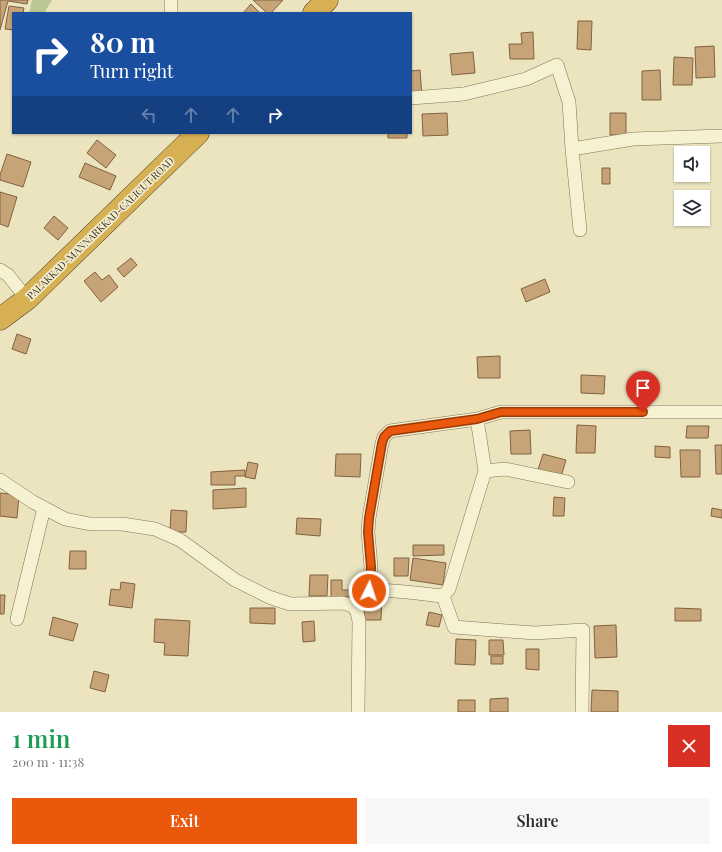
<!DOCTYPE html>
<meta charset="utf-8">
<style>
body{margin:0;font-family:"Playfair Display",serif;background:#f7f7f7;color:#2b2b33;height:100vh;display:flex;flex-direction:column;font-size:15px;white-space:nowrap}
*{box-sizing:border-box;margin:0}
p{font-size:13px;color:#7c7c81}
.icon{flex:none;width:22px;height:22px;fill:none;stroke:currentColor;stroke-width:2;stroke-linecap:round;stroke-linejoin:round}
.map{position:relative;height:712px;overflow:hidden}
.side{display:flex;flex-direction:column;background:#fff;flex:1}
.side>*{flex:none}
.guide{position:absolute;left:12px;top:12px;width:400px;height:122px;border-radius:0px;box-shadow:0 1px 3px #0004;background:#1a4fa0;color:#fff;overflow:hidden}
.tools{position:absolute;left:674px;top:146px;display:grid;gap:8px}
.tools a{display:grid;place-items:center;width:36px;height:36px;border-radius:0px;background:#fff;box-shadow:0 1px 3px #0004;font-size:20px}
.pin{position:absolute;display:grid;place-items:center;width:34px;height:34px;color:#fff;margin:-41px -17px;border-radius:50% 50% 50% 0;rotate:-45deg;box-shadow:0 0 4px #0007}
.pin .icon{rotate:45deg}
.me{position:absolute;width:44px;margin:-22px;rotate:4deg;stroke-linejoin:round;filter:drop-shadow(0 0 3px #0008)}
.turn{display:flex;align-items:center;gap:14px;height:84px;padding:0 12px;font-size:18px}
.turn .icon{width:52px;height:52px;stroke-width:2.5}
.turn b{display:block;font-size:28px;line-height:34px}
.lanes{display:flex;align-items:center;height:38px;padding:0 12px;background:#0003;justify-content:center;gap:20px;direction:ltr}
.lanes .off{opacity:.35}
.round{display:grid;place-items:center;flex:none;width:42px;height:42px;border-radius:0px;background:#f7f7f7}
.summary{display:flex;align-items:center;justify-content:space-between;height:68px;padding:0 12px}
h1{font-size:24px;font-weight:600;line-height:30px;color:#1e9e55}
.button{display:flex;gap:8px;margin-top:auto;padding:8px 12px}
.button a{flex:1;height:46px;border-radius:0px;background:#ea580c;color:#fff;font-size:16px;font-weight:600;line-height:46px;text-align:center}
.button a+a{background:#f7f7f7;color:#2b2b33}
.map>svg:first-child{display:block}
.green{fill:#bac894}
.building{fill:#c7a477;stroke:#806240}
.lines{fill:none;stroke-linecap:round;stroke-linejoin:round}
.street-casing{stroke:#827558;stroke-width:14}
.highway-casing{stroke:#50422d;stroke-width:23}
.street{stroke:#f6f1d1;stroke-width:13}
.highway{stroke:#d7b053;stroke-width:22}
.route-casing{stroke:#983908;stroke-width:10}
.route{stroke:#ea580c;stroke-width:7}
.labels{text-anchor:middle;stroke-width:3.5;stroke-linejoin:round;paint-order:stroke}
.street-label{font-size:10px;fill:#332a1c;stroke:#f3edce}
</style>
<div class="map">
<svg width="722" height="712" viewBox="0 0 722 712">
<rect width="100%" height="100%" fill="#ebe4bf"/>
<!-- green -->
<path class="green" d="M32,0H52L44,13H29Z"/>
<!-- building -->
<path class="building" d="M0,0H28L27,4L8,1L0,30Z
M253,0H283L271,13H267Z
M251,4L260,13H243Z
M9,6L24,8L23,13H13V30L5,29Z
M578,21H592L591,50L577,49Z
M533,32L534,59H510L509,44H522L521,33Z
M714,46L715,77L696,78L695,47Z
M473,52L475,73L452,75L450,54Z
M674,57L693,58L692,85H673Z
M420,70L422,97L411,98V71Z
M660,70L661,100H642V71Z
M447,113L448,135L423,136L422,114Z
M610,113H626V135H610Z
M388,133H407V138H388Z
M97,140L116,155L106,168L87,153Z
M7,154L31,162L23,187L0,180V175Z
M85,163L116,176L110,190L79,177Z
M602,168H610V184H602Z
M0,192L17,197L8,227L0,224Z
M54,216L68,228L58,240L44,228Z
M131,258L137,265L124,277L117,269Z
M95,272L102,280L109,275L118,287L101,302L84,281Z
M545,279L550,292L526,302L521,289Z
M17,334L31,339L26,354L12,349Z
M500,356V378H478L477,357Z
M581,375L605,376L604,394L581,393Z
M577,425L596,426L595,453H576Z
M687,426H709L708,438H686Z
M530,430L531,454H511L510,431Z
M715,445H722V474H716Z
M655,446L670,447V458L655,457Z
M680,450H700V477H681Z
M336,454H361L360,477L335,476Z
M543,454L566,460L561,477L538,470Z
M248,462L258,464L255,479L245,477Z
M245,470V476H235V485H211V472Z
M246,488V507L213,509V490Z
M0,493L19,495L17,518L0,516Z
M554,497L565,498L564,516H553Z
M712,508L722,510V518L711,516Z
M171,510L187,511L186,532H170Z
M297,518L321,519L320,536L296,534Z
M413,545H444V555L413,556Z
M70,551H86V569H69Z
M394,558H409L408,576H394Z
M413,558L446,563L443,585L410,580Z
M310,575H328L327,596H309Z
M331,580H342V590H350V597H331Z
M121,582L135,584L132,608L109,605L111,589L120,590Z
M0,595H5L4,614H0Z
M364,595H382L381,620H364Z
M250,608H275V624L250,623Z
M675,608L701,609V621H675Z
M429,612L442,615L439,627L426,625Z
M53,617L78,624L73,641L49,635Z
M155,619L190,621L188,656L164,655L165,643L154,642Z
M314,621L315,641L303,642L302,622Z
M616,625L617,657L595,658L594,626Z
M456,639L476,640L475,665L455,664Z
M489,640H503L504,655H489Z
M526,649H539V670L526,669Z
M491,656H503V664H491Z
M94,671L109,675L105,692L90,688Z
M592,690L618,691V712H591Z
M508,698V712H490V699Z
M458,700H475V712H458Z"/>
<g class="lines">
<defs>
<path id="street" d="M171,13V0
M411,98L464,94L526,79L557,65L569,102L572,149L633,139L722,136
M572,149L580,230
M0,270L8,275L27,299
M485,471L505,469L568,482
M0,480L33,502L65,519L90,524H122L155,529L180,540L235,580L269,597L290,604L343,603L353,606L357,612L359,621L358,712
M369,591L371,567L368,532L369,518L382,443L384,437L390,431L477,419L501,412H722
M443,596L454,627L535,633L583,630L582,712
M353,606C356,601 358,596 362,593C373,586 428,595 443,596L449,589L485,471L477,419
M17,619L44,508"/>
<path id="highway" d="M314,13L327,0
M0,319L27,299L198,133"/>
</defs>
<!-- street casing -->
<use href="#street" class="street-casing"/>
<!-- highway casing -->
<use href="#highway" class="highway-casing"/>
<!-- street -->
<use href="#street" class="street"/>
<!-- highway -->
<use href="#highway" class="highway"/>
</g>
<g class="lines">
<defs>
<path id="route" d="M369,591L371,567L368,532L369,518L382,443L384,437L390,431L477,419L501,412H643"/>
</defs>
<!-- route casing -->
<use href="#route" class="route-casing"/>
<!-- route -->
<use href="#route" class="route"/>
</g>
<g class="labels">
<!-- street labels -->
<g class="street-label">
<text transform="translate(100 228) rotate(-44)" y="4">PALAKKAD-MANNARKKAD-CALICUT ROAD</text>
</g>
</g>
</svg>
<div class="tools">
<a><svg class="icon" aria-label="sound" viewBox="0 0 24 24"><path d="M4 9h4l5-4v14l-5-4H4zM17 9q2 3 0 6"/></svg></a>
<a><svg class="icon" aria-label="layers" viewBox="0 0 24 24"><path d="M12 4l9 5-9 5-9-5zM3 14l9 5 9-5"/></svg></a>
</div>
<div class="pin" style="left:643px;top:412px;background:#d93025"><svg class="icon" aria-label="arrive" viewBox="0 0 24 24"><path d="M6 21V4h12l-3 4 3 4H6"/></svg></div>
<svg class="me" style="left:369px;top:591px" viewBox="-20 -20 40 40"><circle r="17" fill="#ea580c" stroke="#fff" stroke-width="3"/><path d="M0-11L8 9 0 5-8 9z" fill="#fff"/></svg>
<div class="guide">
<div class="turn"><svg class="icon" aria-label="right" viewBox="0 0 24 24"><path d="M7 20v-9h11M14 6l5 5-5 5"/></svg><div><b>80 m</b>Turn right</div></div>
<div class="lanes"><svg class="icon off" aria-label="left" viewBox="0 0 24 24"><path d="M17 20v-9H6M10 6l-5 5 5 5"/></svg><svg class="icon off" aria-label="ahead" viewBox="0 0 24 24"><path d="M12 20V5M6 11l6-6 6 6"/></svg><svg class="icon off" aria-label="ahead" viewBox="0 0 24 24"><path d="M12 20V5M6 11l6-6 6 6"/></svg><svg class="icon" aria-label="right" viewBox="0 0 24 24"><path d="M7 20v-9h11M14 6l5 5-5 5"/></svg></div>
</div>
</div>
<section class="side">
<div class="summary"><div><h1>1 min</h1><p>200 m · 11:38</p></div><a class="round" style="background:#d93025;color:#fff"><svg class="icon" aria-label="close" viewBox="0 0 24 24"><path d="M6 6l12 12M18 6L6 18"/></svg></a></div>
<div class="button"><a>Exit</a><a>Share</a></div>
</section>
